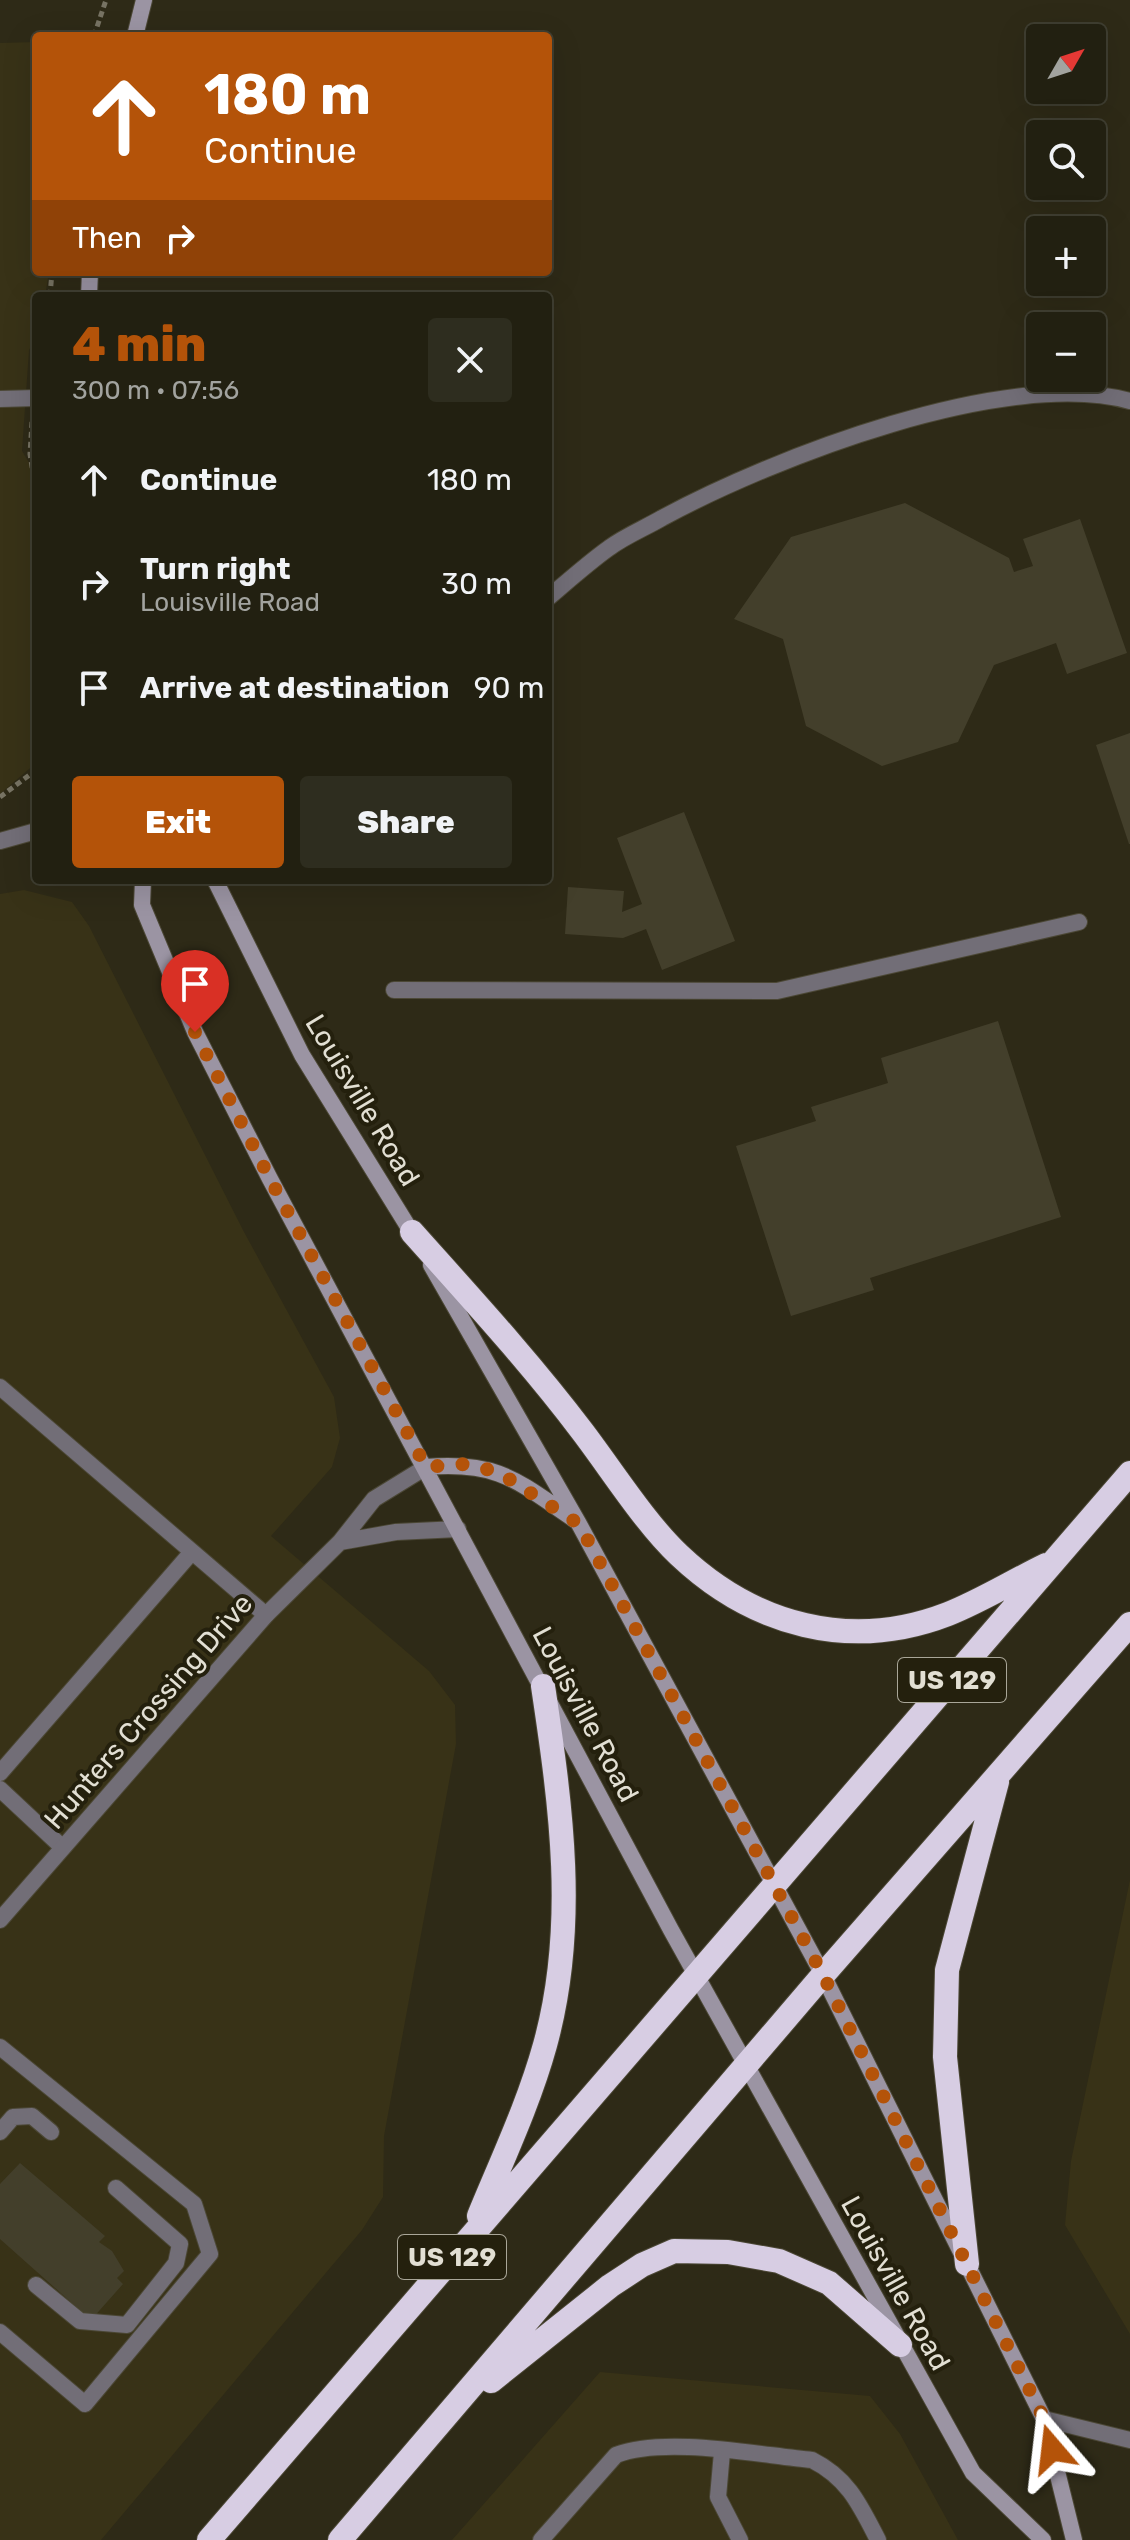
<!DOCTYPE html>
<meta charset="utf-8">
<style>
body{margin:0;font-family:Rubik,sans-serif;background:#2e2d1f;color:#f1f3f6;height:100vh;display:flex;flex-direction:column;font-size:30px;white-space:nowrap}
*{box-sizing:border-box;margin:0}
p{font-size:26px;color:#a2a39f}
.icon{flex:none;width:44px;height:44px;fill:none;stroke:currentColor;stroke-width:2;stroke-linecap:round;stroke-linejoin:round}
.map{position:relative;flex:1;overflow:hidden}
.details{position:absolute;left:32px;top:292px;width:520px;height:592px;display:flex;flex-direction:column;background:#222011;border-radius:8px;box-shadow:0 8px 32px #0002,0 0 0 2px #3f3e31}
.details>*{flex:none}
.hud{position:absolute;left:32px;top:32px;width:520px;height:244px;border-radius:8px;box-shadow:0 8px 32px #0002,0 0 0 2px #3f3e31;background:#b45309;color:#fff;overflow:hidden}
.needle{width:52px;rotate:51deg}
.controls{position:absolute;left:1026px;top:24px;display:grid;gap:16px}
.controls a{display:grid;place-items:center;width:80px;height:80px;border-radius:8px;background:#222011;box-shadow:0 8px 32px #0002,0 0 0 2px #3f3e31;font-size:40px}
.pin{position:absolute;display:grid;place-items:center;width:68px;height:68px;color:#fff;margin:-82px -34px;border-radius:50% 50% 50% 0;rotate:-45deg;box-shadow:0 0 8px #0007}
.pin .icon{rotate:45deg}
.me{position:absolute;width:88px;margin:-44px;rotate:343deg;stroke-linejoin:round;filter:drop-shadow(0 0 6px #0008)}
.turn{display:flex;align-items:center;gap:28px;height:168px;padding:0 40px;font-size:36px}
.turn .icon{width:104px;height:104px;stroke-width:2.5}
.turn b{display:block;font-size:56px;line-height:68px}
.then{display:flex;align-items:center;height:76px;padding:0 40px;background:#0003;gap:16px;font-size:30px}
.round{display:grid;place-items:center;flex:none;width:84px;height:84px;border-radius:8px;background:#2e2d1f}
.head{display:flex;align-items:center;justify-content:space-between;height:136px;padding:0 40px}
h1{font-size:48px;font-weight:800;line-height:60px;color:#b45309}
.primary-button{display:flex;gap:16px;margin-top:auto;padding:16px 40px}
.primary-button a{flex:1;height:92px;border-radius:8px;background:#b45309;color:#fff;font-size:32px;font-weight:800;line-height:92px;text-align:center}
.primary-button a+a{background:#2e2d1f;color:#f1f3f6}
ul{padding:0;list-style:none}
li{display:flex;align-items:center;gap:24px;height:104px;padding:0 40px}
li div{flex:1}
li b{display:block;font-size:30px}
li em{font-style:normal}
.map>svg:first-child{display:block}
.built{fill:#383217}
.building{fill:#433f2b}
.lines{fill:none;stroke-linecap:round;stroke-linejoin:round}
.lane-casing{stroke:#4b4735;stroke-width:18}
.street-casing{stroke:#4b4735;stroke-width:18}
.secondary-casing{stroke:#4b4735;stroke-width:18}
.highway-casing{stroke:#4b4735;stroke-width:26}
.path{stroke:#777363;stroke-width:5;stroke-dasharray:6 4;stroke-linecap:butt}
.lane{stroke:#726e77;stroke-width:16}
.street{stroke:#726e77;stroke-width:16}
.secondary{stroke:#9b94a3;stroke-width:16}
.highway{stroke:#d7cde3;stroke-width:24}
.route{stroke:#b45309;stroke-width:14;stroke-dasharray:0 25.2}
.labels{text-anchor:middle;stroke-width:8;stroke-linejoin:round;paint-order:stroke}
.shield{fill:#24200d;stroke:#a9a698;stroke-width:2}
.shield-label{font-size:26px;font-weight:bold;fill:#e2dfd3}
.street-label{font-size:28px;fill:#e2dfd3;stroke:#24200d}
</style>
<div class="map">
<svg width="1130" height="2540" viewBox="0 0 1130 2540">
<rect width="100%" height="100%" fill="#2e2a17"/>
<!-- built -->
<path class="built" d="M36,42V272H49L45,296H36V337L29,350L22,451L36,474V763L0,794V43Z
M24,890L72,902L89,926L244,1232L334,1397L340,1438L332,1467L271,1536L429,1671L455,1705L456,1744L384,2136L383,2197L362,2230L101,2540H0V894Z
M1130,1880V2334L1065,2225L1071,2161Z
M600,2372L870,2396L900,2434L958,2540H452Z"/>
<!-- building -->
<path class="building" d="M905,503L1009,558L1014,572L1033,566L1023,539L1080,519L1127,653L1067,674L1056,643L994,665L958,742L882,766L806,726L783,639L734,619L791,537Z
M1130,733V844H1129L1096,745Z
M684,812L735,941L662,970L646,929L623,938L565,934L568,887L624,891L622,912L642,904L617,838Z
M998,1021L1061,1217L870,1278L874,1290L791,1316L736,1146L816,1121L811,1107L888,1083L881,1058Z
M20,2163L105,2236L99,2242L112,2251L124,2271L117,2278L123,2284L91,2320L0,2239V2184Z"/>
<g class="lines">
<defs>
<path id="lane" d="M0,399L36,398
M548,598C568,581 588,563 609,548C625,536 645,528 662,518C773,458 1006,367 1130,401
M0,841L36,831
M394,990L777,991L1079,922
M0,1387L266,1615
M0,1773L191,1553
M0,1789L62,1847
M0,2047L194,2204L210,2254L85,2404L0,2332
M0,2132L13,2117L32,2116L51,2132
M36,2285L80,2321L127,2325L176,2263L180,2244L116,2188
M722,2452L718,2497L740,2540
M541,2540L616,2455C665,2436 758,2455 812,2460C848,2478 860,2505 878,2540"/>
<path id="street" d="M340,1542L396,1532L458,1529
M0,1920L266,1615L340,1542L374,1499L426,1467
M1044,2419L1130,2440"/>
<path id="secondary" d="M135,36L144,0
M89,296L90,272
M143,880L142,905L195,1032L270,1179L671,1930L973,2473L1043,2540
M215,880L302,1055L417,1241
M431,1265L579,1524L823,1975L1044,2419L1074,2540
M426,1467C499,1461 517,1481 575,1520"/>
<path id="highway" d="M412,1232C470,1297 529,1361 582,1431C611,1469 645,1523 679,1555C753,1625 850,1652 948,1614C981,1601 1013,1581 1046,1565
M479,2216C502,2160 529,2103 545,2045C578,1926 561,1806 543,1686
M967,2264L945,2057L947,1970L997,1782
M491,2381L610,2286L642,2265L674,2251L728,2252L779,2261L829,2283L900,2345
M209,2540L1130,1473
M340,2540L823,1975L1130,1624"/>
</defs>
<!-- lane casing -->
<use href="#lane" class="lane-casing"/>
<!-- street casing -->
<use href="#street" class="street-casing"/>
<!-- secondary casing -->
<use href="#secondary" class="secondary-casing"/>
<!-- highway casing -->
<use href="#highway" class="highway-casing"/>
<!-- path -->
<path class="path" d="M94,36L106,0
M50,296L52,272
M35,372L36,352
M32,422L30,454L36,492
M0,797L36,770"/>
<!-- lane -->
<use href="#lane" class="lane"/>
<!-- street -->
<use href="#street" class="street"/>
<!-- secondary -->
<use href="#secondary" class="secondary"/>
<!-- highway -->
<use href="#highway" class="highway"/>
</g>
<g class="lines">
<!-- route -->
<path class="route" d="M195,1032L270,1179L426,1467L465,1464L498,1472L579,1524L823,1975L1044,2419L1052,2449"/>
</g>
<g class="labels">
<!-- shield labels -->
<g class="shield">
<rect x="898" y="1658" width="108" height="44" rx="6"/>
<rect x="398" y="2235" width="108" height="44" rx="6"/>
</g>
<g class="shield-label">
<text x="952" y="1689">US 129</text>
<text x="452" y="2266">US 129</text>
</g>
<!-- street labels -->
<g class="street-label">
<text transform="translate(363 1100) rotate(59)" y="10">Louisville Road</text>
<text transform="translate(148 1711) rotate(-49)" y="10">Hunters Crossing Drive</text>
<text transform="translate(586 1714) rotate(62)" y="10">Louisville Road</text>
<text transform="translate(896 2283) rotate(61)" y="10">Louisville Road</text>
</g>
</g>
</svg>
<div class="controls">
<a><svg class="needle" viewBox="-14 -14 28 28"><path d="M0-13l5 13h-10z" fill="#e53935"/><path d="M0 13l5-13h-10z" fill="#a2a39f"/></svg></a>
<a><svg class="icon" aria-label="search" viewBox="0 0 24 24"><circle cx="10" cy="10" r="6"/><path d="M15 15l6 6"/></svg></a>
<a>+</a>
<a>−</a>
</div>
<div class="pin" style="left:195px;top:1032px;background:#d93025"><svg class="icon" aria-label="arrive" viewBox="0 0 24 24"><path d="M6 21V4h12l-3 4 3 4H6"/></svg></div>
<svg class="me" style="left:1052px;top:2449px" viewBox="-20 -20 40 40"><path d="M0-17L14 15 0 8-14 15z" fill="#b45309" stroke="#fff" stroke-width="4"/></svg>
<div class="hud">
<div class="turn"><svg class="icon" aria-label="ahead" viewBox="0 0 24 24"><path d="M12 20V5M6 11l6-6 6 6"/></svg><div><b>180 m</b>Continue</div></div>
<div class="then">Then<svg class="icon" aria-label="right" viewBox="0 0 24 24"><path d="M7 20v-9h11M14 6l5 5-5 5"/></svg></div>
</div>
<section class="details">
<div class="head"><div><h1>4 min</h1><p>300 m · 07:56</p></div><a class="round"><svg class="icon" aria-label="close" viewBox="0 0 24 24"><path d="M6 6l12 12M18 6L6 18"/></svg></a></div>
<ul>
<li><svg class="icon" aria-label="ahead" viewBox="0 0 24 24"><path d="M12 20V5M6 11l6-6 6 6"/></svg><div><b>Continue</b></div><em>180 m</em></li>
<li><svg class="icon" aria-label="right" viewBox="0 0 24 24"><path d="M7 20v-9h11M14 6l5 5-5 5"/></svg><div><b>Turn right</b><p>Louisville Road</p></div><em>30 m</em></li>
<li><svg class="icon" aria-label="arrive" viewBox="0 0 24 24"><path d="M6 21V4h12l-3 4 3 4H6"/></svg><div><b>Arrive at destination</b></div><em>90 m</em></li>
</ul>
<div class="primary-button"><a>Exit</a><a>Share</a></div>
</section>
</div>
